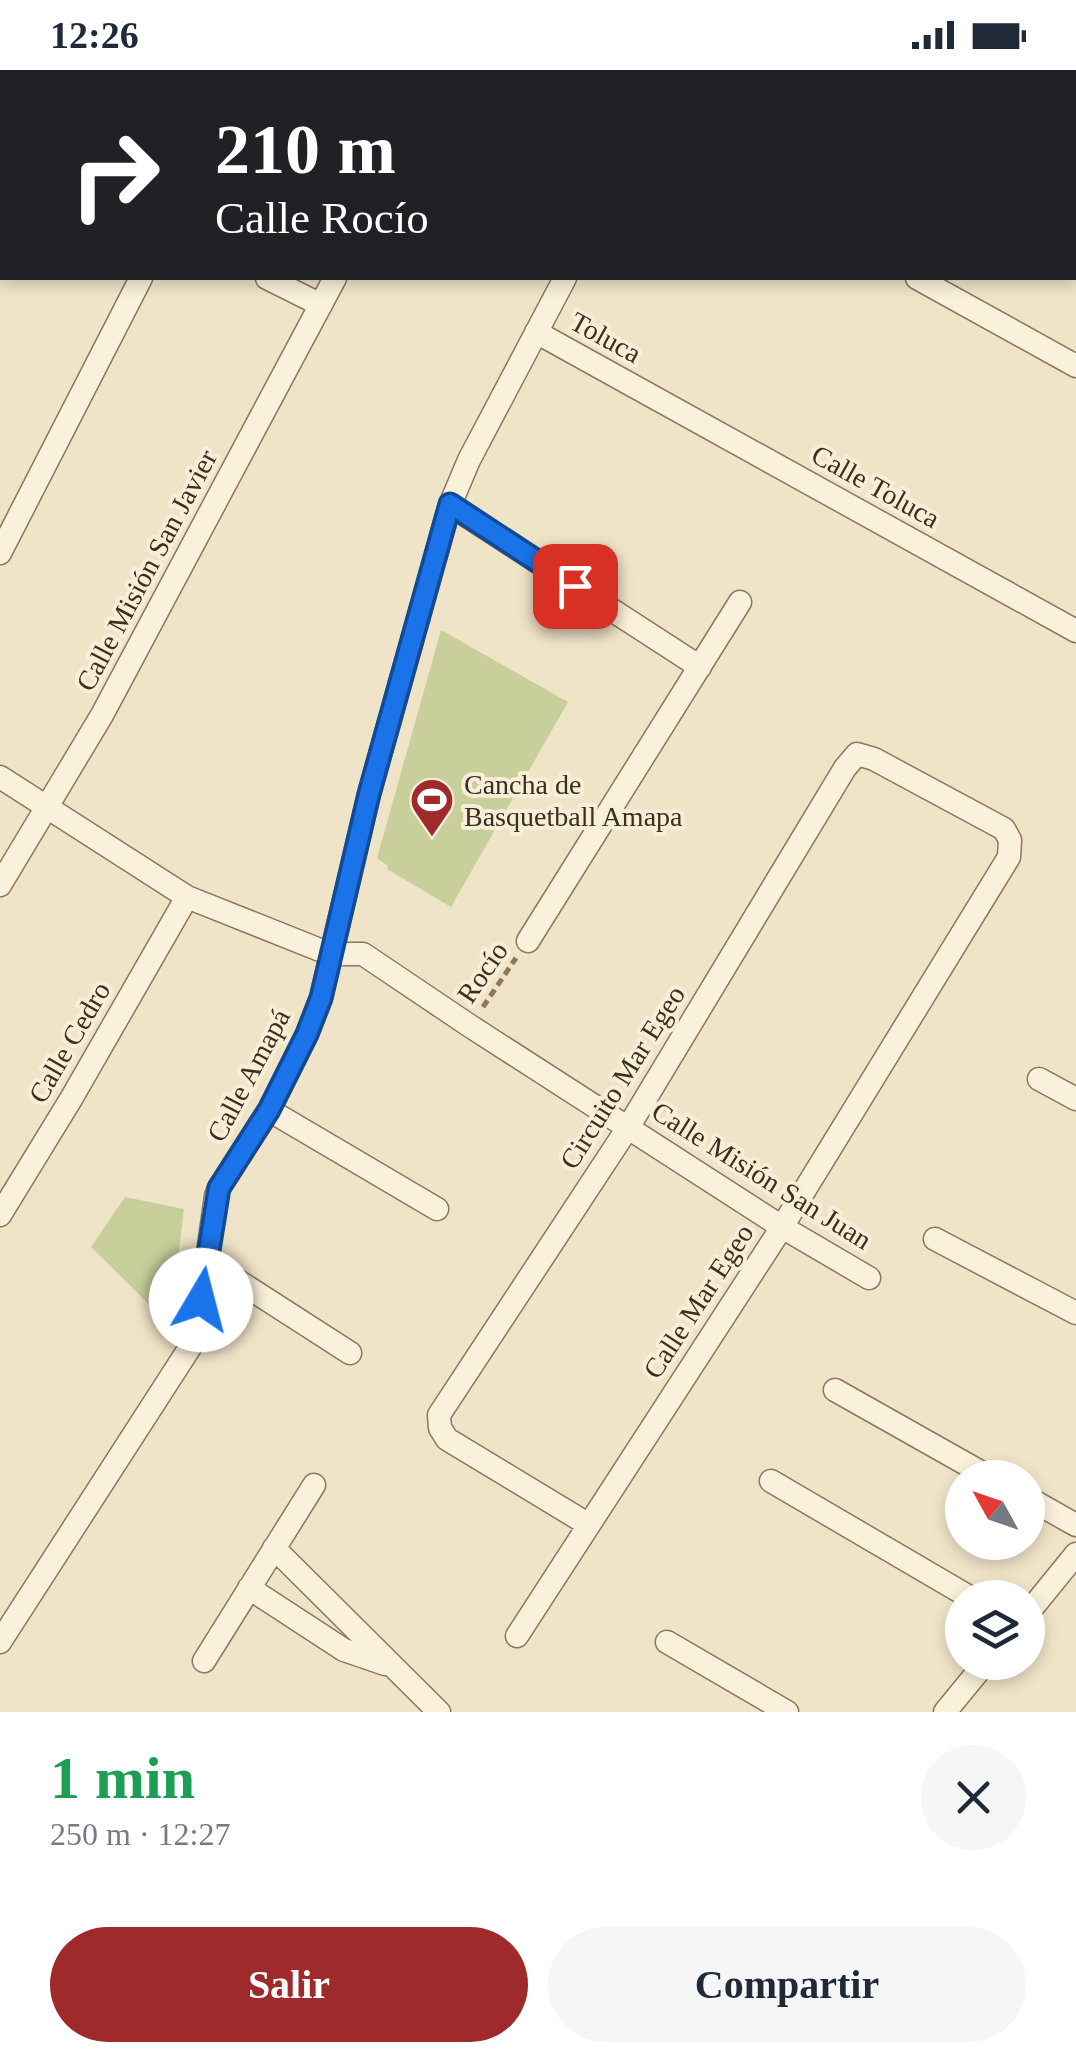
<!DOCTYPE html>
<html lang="es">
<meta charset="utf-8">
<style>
body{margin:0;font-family:Georgia,serif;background:#f6f6f7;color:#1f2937;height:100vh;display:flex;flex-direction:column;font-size:38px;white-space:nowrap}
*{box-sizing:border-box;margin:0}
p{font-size:32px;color:#747a83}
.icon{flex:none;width:55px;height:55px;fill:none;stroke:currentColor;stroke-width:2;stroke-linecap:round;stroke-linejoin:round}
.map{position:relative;height:1642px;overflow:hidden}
.details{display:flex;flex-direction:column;background:#fff;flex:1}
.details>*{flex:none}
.banner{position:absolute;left:0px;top:0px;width:1078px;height:210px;box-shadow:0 5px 15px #0003;background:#202124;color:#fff;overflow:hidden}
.needle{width:65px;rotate:310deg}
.buttons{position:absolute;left:945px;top:1390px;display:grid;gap:20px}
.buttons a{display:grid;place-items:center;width:100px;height:100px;border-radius:50%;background:#fff;box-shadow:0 5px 15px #0003;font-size:50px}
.pin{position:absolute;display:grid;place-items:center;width:85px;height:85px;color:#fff;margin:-42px;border-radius:20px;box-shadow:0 5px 15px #0006}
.me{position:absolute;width:110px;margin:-55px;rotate:8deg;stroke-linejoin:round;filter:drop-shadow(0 0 8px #0008)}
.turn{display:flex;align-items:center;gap:35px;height:210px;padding:0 50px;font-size:45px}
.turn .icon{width:130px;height:130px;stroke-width:2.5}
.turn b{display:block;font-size:70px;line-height:85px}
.round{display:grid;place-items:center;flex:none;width:105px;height:105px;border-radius:52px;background:#f6f6f7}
.headline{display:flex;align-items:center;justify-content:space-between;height:170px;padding:0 50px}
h1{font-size:60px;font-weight:700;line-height:75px;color:#1e9e55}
.action{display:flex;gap:20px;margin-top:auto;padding:20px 50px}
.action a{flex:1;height:115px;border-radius:60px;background:#9e2a2b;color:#fff;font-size:40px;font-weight:700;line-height:115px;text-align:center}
.action a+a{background:#f6f6f7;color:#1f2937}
.status{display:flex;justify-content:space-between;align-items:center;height:70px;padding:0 50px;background:#fff;direction:ltr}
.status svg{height:28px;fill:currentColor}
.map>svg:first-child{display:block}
.green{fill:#c9cf9b}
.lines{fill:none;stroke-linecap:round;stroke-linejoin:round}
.street-casing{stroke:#8d765c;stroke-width:25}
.path{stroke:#8d765c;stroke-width:5;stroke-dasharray:8 5;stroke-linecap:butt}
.street{stroke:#faf1dc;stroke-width:22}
.route-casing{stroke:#114b97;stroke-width:25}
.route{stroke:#1a73e8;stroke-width:18}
.labels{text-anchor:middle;stroke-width:8;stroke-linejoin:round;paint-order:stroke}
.street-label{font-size:28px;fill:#3d2e20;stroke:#f7eed8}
.poi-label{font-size:28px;fill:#3d2e20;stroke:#f7eed8;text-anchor:start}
</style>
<div class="status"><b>12:26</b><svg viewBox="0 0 49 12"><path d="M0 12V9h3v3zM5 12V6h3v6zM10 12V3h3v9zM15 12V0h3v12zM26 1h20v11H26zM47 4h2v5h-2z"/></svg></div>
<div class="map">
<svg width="1076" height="1642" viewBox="0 0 1076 1642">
<rect width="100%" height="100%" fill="#f0e4c8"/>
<!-- green -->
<path class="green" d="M441,560L568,632L451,837L387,799L388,796L377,788Z
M125,1127L184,1139L170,1255L91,1177Z"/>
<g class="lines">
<defs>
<path id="street" d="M974,0L978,2
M52,2L53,0
M243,2L244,0
M444,2L445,0
M677,2L678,0
M1075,62L1076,63
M0,100L2,95
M267,208L321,235
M917,208L1076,296
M536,262L1076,561
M450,435L700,597
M0,483L141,208
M0,707L187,827L330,884H363L470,956L782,1157L869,1208
M0,815L102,645L335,208
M528,871L740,532
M1039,1009L1076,1029
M269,1040L437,1139
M0,1145L71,1029L187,827
M935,1169L1076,1243
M207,1191L350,1283
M835,1320L991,1408
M771,1411L971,1528
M1028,1428L1076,1455
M274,1478L439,1642
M249,1518L344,1580L385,1594
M1028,1543L1076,1484
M517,1566L782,1157L1009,787L1010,770L1004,759L874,689L857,684L845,698L629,1056L439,1345L440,1358L447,1369L589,1455
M0,1572L196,1268L216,1126L219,1118L269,1040L307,964L321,928L369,724L450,435L469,390L565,208
M667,1572L787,1642
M204,1591L314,1415
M945,1642L986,1592"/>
</defs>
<!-- street casing -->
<use href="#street" class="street-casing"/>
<!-- path -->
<path class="path" d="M483,937L516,888"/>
<!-- street -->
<use href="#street" class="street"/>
</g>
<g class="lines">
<defs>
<path id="route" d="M201,1230L219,1118L269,1040L307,964L321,928L369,724L450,434L575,516"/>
</defs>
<!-- route casing -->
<use href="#route" class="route-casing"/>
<!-- route -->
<use href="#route" class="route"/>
</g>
<!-- icons -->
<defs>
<symbol id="stadium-pin" viewBox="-11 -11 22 30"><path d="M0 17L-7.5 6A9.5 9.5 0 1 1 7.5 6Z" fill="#9e2a2b" stroke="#f7eed8"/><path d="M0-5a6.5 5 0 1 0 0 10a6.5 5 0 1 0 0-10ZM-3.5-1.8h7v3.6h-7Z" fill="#fff"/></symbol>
</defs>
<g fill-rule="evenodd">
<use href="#stadium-pin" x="407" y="705" width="50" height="68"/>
</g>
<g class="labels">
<!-- street labels -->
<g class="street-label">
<text transform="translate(606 267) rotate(29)" y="10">Toluca</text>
<text transform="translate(876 416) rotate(29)" y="10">Calle Toluca</text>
<text transform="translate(146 500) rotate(-62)" y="10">Calle Misión San Javier</text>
<text transform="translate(482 902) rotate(-56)" y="10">Rocío</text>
<text transform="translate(69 972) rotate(-60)" y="10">Calle Cedro</text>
<text transform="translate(248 1005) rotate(-62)" y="10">Calle Amapá</text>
<text transform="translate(622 1007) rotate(-58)" y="10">Circuito Mar Egeo</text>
<text transform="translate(762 1105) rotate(32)" y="10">Calle Misión San Juan</text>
<text transform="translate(698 1231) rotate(-57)" y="10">Calle Mar Egeo</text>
</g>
<!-- poi labels -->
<g class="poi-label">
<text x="464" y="724">Cancha de<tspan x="464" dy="32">Basquetball Amapa</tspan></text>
</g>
</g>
</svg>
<div class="buttons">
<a><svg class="needle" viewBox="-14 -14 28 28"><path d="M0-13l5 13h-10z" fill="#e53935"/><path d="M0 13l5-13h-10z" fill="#747a83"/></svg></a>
<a><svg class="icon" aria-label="layers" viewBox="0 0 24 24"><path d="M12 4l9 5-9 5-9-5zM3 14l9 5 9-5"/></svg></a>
</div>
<div class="pin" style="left:575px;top:516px;background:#d93025"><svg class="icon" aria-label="arrive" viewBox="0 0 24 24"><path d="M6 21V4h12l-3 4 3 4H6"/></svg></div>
<svg class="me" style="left:201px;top:1230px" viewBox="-20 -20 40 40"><circle r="19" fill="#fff"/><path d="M0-13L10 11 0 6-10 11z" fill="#1a73e8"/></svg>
<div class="banner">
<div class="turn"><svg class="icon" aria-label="right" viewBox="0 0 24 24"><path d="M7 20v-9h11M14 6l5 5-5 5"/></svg><div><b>210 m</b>Calle Rocío</div></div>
</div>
</div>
<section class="details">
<div class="headline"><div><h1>1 min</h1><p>250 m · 12:27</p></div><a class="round"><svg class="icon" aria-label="close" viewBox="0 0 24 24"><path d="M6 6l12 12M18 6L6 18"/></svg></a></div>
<div class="action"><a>Salir</a><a>Compartir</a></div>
</section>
